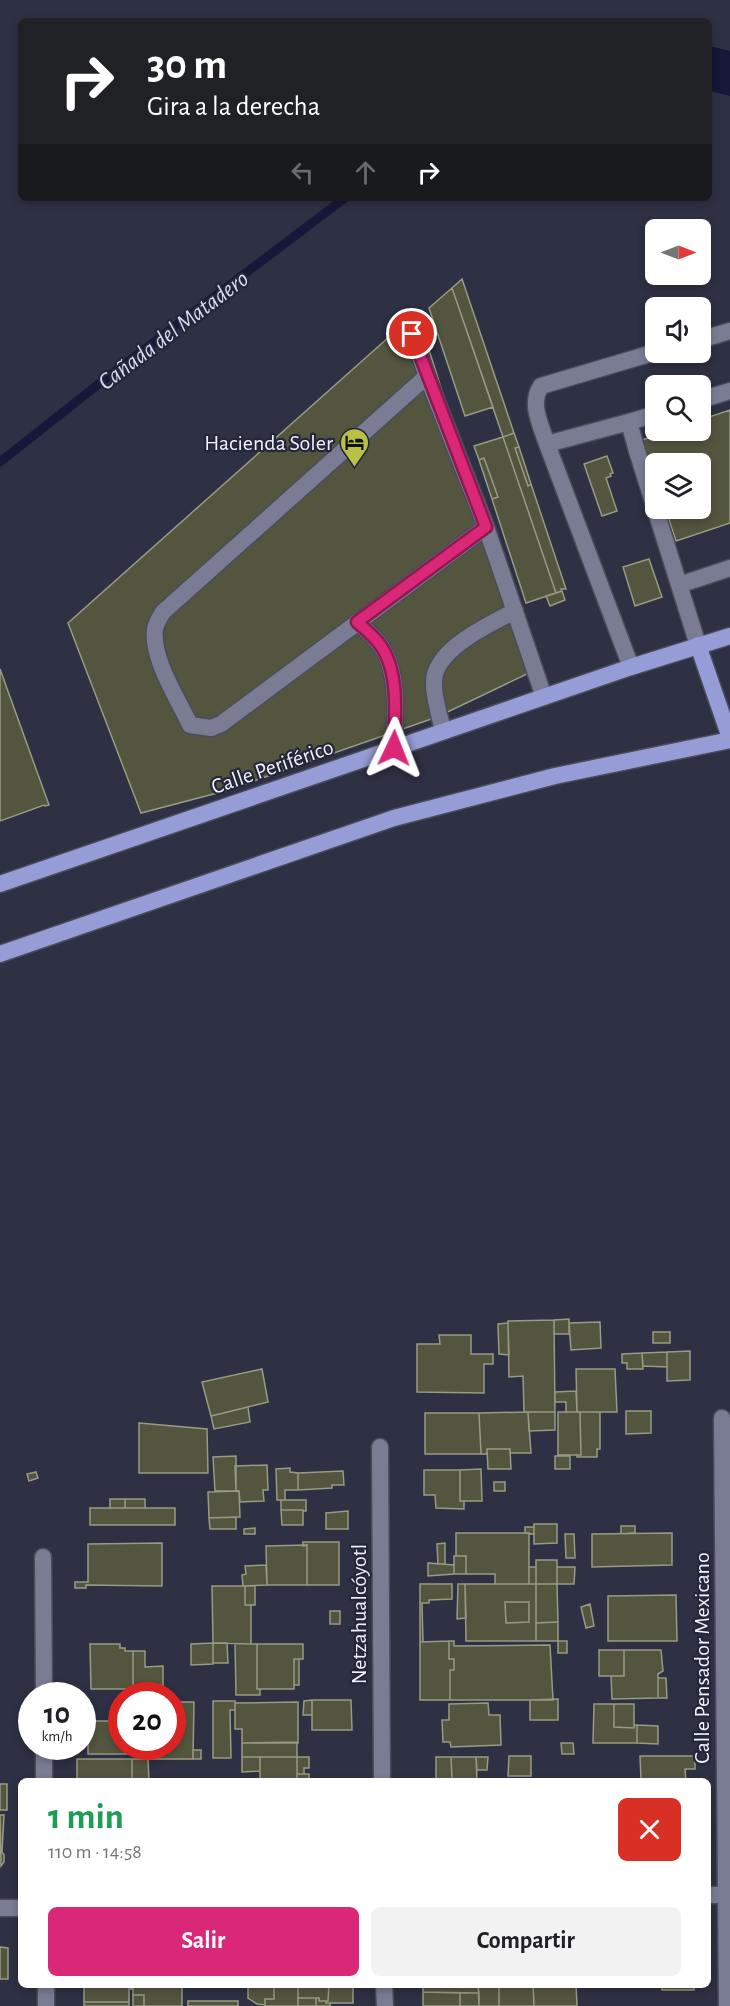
<!DOCTYPE html>
<html lang="es">
<meta charset="utf-8">
<style>
body{margin:0;font-family:"Alegreya Sans",sans-serif;background:#f2f2f2;color:#202124;height:100vh;display:flex;flex-direction:column;font-size:22px;white-space:nowrap}
*{box-sizing:border-box;margin:0}
p{font-size:20px;color:#757577}
.icon{flex:none;width:33px;height:33px;fill:none;stroke:currentColor;stroke-width:2;stroke-linecap:round;stroke-linejoin:round}
.map{position:relative;flex:1;overflow:hidden}
.drawer{position:absolute;left:18px;top:1778px;width:693px;height:210px;display:flex;flex-direction:column;background:#fff;border-radius:9px;box-shadow:0 3px 9px #0003}
.drawer>*{flex:none}
.top-card{position:absolute;left:18px;top:18px;width:694px;height:183px;border-radius:9px;box-shadow:0 3px 9px #0003;background:#202124;color:#fff;overflow:hidden}
.needle{width:39px;rotate:90deg}
.buttons{position:absolute;left:645px;top:219px;display:grid;gap:12px}
.buttons a{display:grid;place-items:center;width:66px;height:66px;border-radius:9px;background:#fff;box-shadow:0 3px 9px #0003;font-size:30px}
.speed{position:absolute;left:18px;top:1682px;display:flex;gap:12px;font-size:30px;font-weight:700;text-align:center}
.speed>*{display:grid;place-content:center;width:78px;height:78px;border-radius:50%;background:#fff;box-shadow:0 3px 9px #0003;line-height:1}
.speed small{font-size:15px;font-weight:400}
.speed .limit{border:9px solid #d22;background:#fff;color:#111}
.pin{position:absolute;display:grid;place-items:center;width:51px;height:51px;color:#fff;margin:-26px;border:3px solid #fff;border-radius:50%;box-shadow:0 2px 6px #0007}
.me{position:absolute;width:66px;margin:-33px;rotate:2deg;stroke-linejoin:round;filter:drop-shadow(0 0 4px #0008)}
.turn{display:flex;align-items:center;gap:21px;height:126px;padding:0 30px;font-size:27px}
.turn .icon{width:78px;height:78px;stroke-width:2.5}
.turn b{display:block;font-size:42px;line-height:51px}
.lanes{display:flex;align-items:center;height:57px;padding:0 30px;background:#0003;justify-content:center;gap:30px;direction:ltr}
.lanes .off{opacity:.35}
.round{display:grid;place-items:center;flex:none;width:63px;height:63px;border-radius:9px;background:#f2f2f2}
.overview{display:flex;align-items:center;justify-content:space-between;height:102px;padding:0 30px}
h1{font-size:36px;font-weight:700;line-height:45px;color:#1e9e55}
.cta{display:flex;gap:12px;margin-top:auto;padding:12px 30px}
.cta a{flex:1;height:69px;border-radius:9px;background:#db2777;color:#fff;font-size:24px;font-weight:700;line-height:69px;text-align:center}
.cta a+a{background:#f2f2f2;color:#202124}
.map>svg:first-child{display:block}
.water{fill:#161739}
.lines{fill:none;stroke-linecap:round;stroke-linejoin:round}
.stream{stroke:#161739;stroke-width:9}
.building{fill:#53553f;stroke:#989b83;stroke-width:1.5;fill-rule:evenodd}
.service-casing{stroke:#4a4c5c;stroke-width:19}
.minor-casing{stroke:#4a4c5c;stroke-width:19}
.tertiary-casing{stroke:#4a4c5c;stroke-width:19}
.trunk-casing{stroke:#4a4c5c;stroke-width:19}
.service{stroke:#797c93;stroke-width:16}
.minor{stroke:#797c93;stroke-width:16}
.tertiary{stroke:#797c93;stroke-width:16}
.trunk{stroke:#969dd6;stroke-width:16}
.route-casing{stroke:#8e194d;stroke-width:15}
.route{stroke:#db2777;stroke-width:10}
.labels{text-anchor:middle;stroke-width:4.5;stroke-linejoin:round;paint-order:stroke}
.poi-label{font-size:22px;fill:#eff1fd;stroke:#242639;text-anchor:end}
.street-label{font-size:22px;fill:#eff1fd;stroke:#242639}
.water-label{font-size:24px;font-style:italic;fill:#d6daf6;stroke:#242639}
</style>
<div class="map">
<svg width="730" height="2006" viewBox="0 0 730 2006">
<rect width="100%" height="100%" fill="#2e3043"/>
<!-- water -->
<path class="water" d="M710,46L730,51V96L710,91Z"/>
<g class="lines">
<!-- stream -->
<path class="stream" d="M0,462L100,383L345,198"/>
</g>
<!-- building -->
<path class="building" d="M462,279L514,433L503,437L452,288Z
M452,288L493,407L465,416L429,308Z
M417,312L531,672L437,717L225,791L141,813L68,623Z
M730,410V523L676,541L665,508H700V464H656V479L642,440L670,430H700V420Z
M514,433L519,447L515,448L528,486L531,484L566,589H561L562,591L556,593L503,437Z
M503,437L556,593L526,603L492,499L498,497L484,458L479,460L474,446Z
M519,447L531,484L528,486L515,448Z
M607,456L613,473L610,474L611,476L606,478L617,511L602,516L584,464Z
M484,458L498,497L492,499L479,460Z
M649,559L662,597L635,606L623,567Z
M562,591L565,600L550,606L546,596Z
M0,669L49,805L45,806L44,805L0,821Z
M569,1319V1334H554V1320Z
M554,1320L555,1412H524L523,1376L509,1377L508,1321Z
M600,1322L601,1348L571,1350L569,1323Z
M508,1323L509,1355L499,1354L498,1324Z
M653,1332H670V1343H653Z
M439,1335H471V1354H493V1364H484V1393L417,1392V1344H440Z
M690,1351V1380L667,1381V1352Z
M667,1352V1367L643,1366L642,1353Z
M642,1353L643,1369H627V1363H622V1354Z
M262,1369L268,1402L211,1416L202,1382Z
M576,1369H615L617,1412H577Z
M576,1391L577,1412H566V1402H555V1392Z
M248,1407L250,1422L214,1429L211,1416Z
M626,1411H651V1433L626,1434Z
M528,1412L531,1453H510V1449H487V1454H481L479,1413Z
M528,1412H555V1430L529,1431Z
M558,1412H580L581,1455H558Z
M580,1412H600V1449H597V1457H577V1455H581Z
M425,1413H479L481,1454H425Z
M139,1423L207,1429L208,1473H139Z
M487,1449H510L511,1469H488Z
M236,1456V1491H215L213,1457Z
M555,1456H570V1469H555Z
M267,1465L268,1490H263L264,1501L240,1502L239,1491H236L235,1466Z
M290,1468V1472L298,1473V1490H285V1500H277L276,1469Z
M481,1469L482,1501H460V1470Z
M424,1470H460V1501H464V1509L436,1508L435,1495H424Z
M343,1471L344,1485H332V1488L298,1490V1473Z
M36,1472L38,1478L29,1481L27,1474Z
M494,1482H505V1491H494Z
M239,1491L240,1517L209,1518L208,1492Z
M110,1499H125V1508H110Z
M125,1499H145V1508H125Z
M281,1500H306V1511H303V1510H281Z
M90,1508H175V1525H90Z
M281,1510H303V1525H282Z
M348,1511V1529H326V1513Z
M236,1517V1529H210L209,1518Z
M534,1524H557V1543L534,1544Z
M621,1526H635V1533L621,1534Z
M525,1527H534V1534L525,1533Z
M255,1528V1534H244V1529Z
M456,1533H529V1584H495V1574H466V1556H456Z
M672,1533V1565L592,1567V1534Z
M565,1534H574L575,1558H566Z
M303,1542H339V1585H307V1545L303,1546Z
M162,1543V1586L86,1585V1588H75V1582H88V1544Z
M445,1543V1564H438L437,1544Z
M307,1545V1585H267L266,1546Z
M454,1556H466V1574H454Z
M536,1560H557V1584H536Z
M428,1563L454,1565V1574L428,1576Z
M266,1565L267,1585L243,1586L242,1575L246,1574L245,1566Z
M529,1567H536V1584H529Z
M557,1567H575L574,1584H557Z
M420,1584H452V1599L429,1600V1603H422L423,1642H420Z
M458,1584H465L466,1618L457,1619Z
M465,1584H536V1641H466ZM505,1602H529V1622L506,1623Z
M536,1584H557L558,1622L536,1623Z
M212,1586H245V1605H251V1644L213,1643Z
M245,1586H255V1605H245Z
M676,1595L677,1641H608V1596Z
M505,1602H529V1622L506,1623Z
M590,1604L594,1626L586,1628L581,1607Z
M330,1611H340V1624H330Z
M558,1622V1641H536V1623Z
M449,1641V1659H454V1670H450V1700H420V1642Z
M449,1641H454V1646L550,1645L553,1700H450V1670H454V1659H449Z
M558,1641H567V1653H558Z
M213,1643V1664L191,1665V1644Z
M213,1643H227L228,1663H213Z
M90,1644H120V1648H125V1651H133V1689H91Z
M235,1644H257V1689H260V1695H236Z
M257,1644H303V1659H294V1689H257Z
M599,1650H624V1676H599Z
M624,1650H661L663,1671L658,1674V1698L612,1699L611,1676H624Z
M133,1651H145V1667L163,1666V1687L133,1688Z
M294,1659H299V1685H294Z
M658,1678H666L667,1698H658Z
M558,1699V1720H530V1700Z
M312,1700V1715H303L304,1701Z
M312,1700H351L352,1730H312Z
M213,1701H235V1710H230L231,1758H213Z
M172,1702H194L193,1759H147L146,1746H172Z
M298,1702V1743H242V1729H235V1703Z
M488,1703L489,1715H500L501,1745L451,1747L450,1742H443L442,1720H449V1704Z
M594,1704H614V1727L634,1728V1725H637V1743H593Z
M614,1704H634V1728L614,1727Z
M88,1721H122V1746H146L147,1754H88Z
M637,1725L658,1726V1744L637,1743Z
M297,1742V1757H242V1743Z
M561,1743H573L574,1754H562Z
M193,1750H201V1759H193Z
M509,1756H531V1776H508Z
M640,1756H695V1769H685L686,1780H641Z
M242,1757H260V1771L242,1772Z
M260,1757H297V1780L260,1779Z
M297,1757H309V1768H304V1774H297Z
M436,1757H451L452,1780H436Z
M451,1757H476L477,1780H452Z
M476,1757H488L487,1770H477Z
M77,1759H132V1780H77Z
M132,1759H148L149,1780H132Z
M297,1774H309V1780H297Z
M0,1784H7V1810H0Z
M0,1815H4L2,1852L4,1855V1862L1,1866Z
M0,1947L8,1948V1979H0Z
M84,1984H133V1989H129V2002H84Z
M133,1984H182V2006H144V1995H133Z
M274,1984V1999H265V2005L257,2004L248,1998V1988L252,1984Z
M274,1984H298V2006H265V1999H274Z
M298,1984H329L328,2001H319V1998H298Z
M329,1984H353V2003H326V2001H328Z
M423,1984H478L479,1993L423,1992Z
M478,1984H499V2006H479Z
M499,1984H533L534,2006H499Z
M533,1984H576L577,2006H534Z
M662,1984H694V1990H662Z
M423,1992L460,1993V2006H423Z
M460,1993H479V2006H460Z
M133,1995H144V2006H133Z
M298,1998H316V2006H298Z
M316,1998H319V2001H326V2003H330V2006H316Z
M188,2001H238V2006H188Z
M84,2002H129V2006H84Z"/>
<g class="lines">
<defs>
<path id="service" d="M412,334L427,376
M700,340L730,331
M700,400L730,391
M656,414L629,422L637,451L698,645
M629,422L547,444L631,667
M547,444C541,425 529,404 541,386L656,352
M486,527L221,724L211,728L190,725C178,699 151,658 155,629C156,623 160,617 163,612L427,376L486,527L544,697
M679,585L730,568
M357,622C364,628 372,635 378,642C400,669 395,715 394,748
M443,731C440,716 433,697 434,681C435,649 490,624 515,611"/>
<path id="minor" d="M380,1447L382,1780
M43,1557L44,1695
M44,1746V1780
M708,1895H726L722,1418
M0,1908H21
M46,1984V2006
M384,1984L385,2006"/>
<path id="tertiary" d="M727,2006L726,1895H730"/>
<path id="trunk" d="M698,645L730,738
M0,884L631,667L730,636
M0,954L394,818L555,776L730,740"/>
</defs>
<!-- service casing -->
<use href="#service" class="service-casing"/>
<!-- minor casing -->
<use href="#minor" class="minor-casing"/>
<!-- tertiary casing -->
<use href="#tertiary" class="tertiary-casing"/>
<!-- trunk casing -->
<use href="#trunk" class="trunk-casing"/>
<!-- service -->
<use href="#service" class="service"/>
<!-- minor -->
<use href="#minor" class="minor"/>
<!-- tertiary -->
<use href="#tertiary" class="tertiary"/>
<!-- trunk -->
<use href="#trunk" class="trunk"/>
</g>
<g class="lines">
<defs>
<path id="route" d="M394,748C395,715 400,669 378,642C372,635 364,628 357,622L486,527L412,334"/>
</defs>
<!-- route casing -->
<use href="#route" class="route-casing"/>
<!-- route -->
<use href="#route" class="route"/>
</g>
<!-- icons -->
<defs>
<symbol id="hotel-pin" viewBox="-11 -11 22 30"><path d="M0 17L-7.5 6A9.5 9.5 0 1 1 7.5 6Z" fill="#b9c046" stroke="#242639"/><path d="M-6-4.5h1.5V1H6V5H4.5V3h-9V5H-6ZM-4 0a1.8 1.8 0 1 1 3.6 0ZM.5 0V-2.5h3Q6-2.5 6 0Z" fill="#111"/></symbol>
</defs>
<g fill-rule="evenodd">
<use href="#hotel-pin" x="338" y="426" width="33" height="45"/>
</g>
<g class="labels">
<!-- poi labels -->
<g class="poi-label">
<text x="333" y="450">Hacienda Soler</text>
</g>
<!-- street labels -->
<g class="street-label">
<text transform="translate(272 766) rotate(-19)" y="8">Calle Periférico</text>
<text transform="translate(358 1614) rotate(-90)" y="8">Netzahualcóyotl</text>
<text transform="translate(701 1658) rotate(-90)" y="8">Calle Pensador Mexicano</text>
</g>
<!-- water labels -->
<g class="water-label">
<text transform="translate(173 330) rotate(-37)" y="8">Cañada del Matadero</text>
</g>
</g>
</svg>
<div class="buttons">
<a><svg class="needle" viewBox="-14 -14 28 28"><path d="M0-13l5 13h-10z" fill="#e53935"/><path d="M0 13l5-13h-10z" fill="#757577"/></svg></a>
<a><svg class="icon" aria-label="sound" viewBox="0 0 24 24"><path d="M4 9h4l5-4v14l-5-4H4zM17 9q2 3 0 6"/></svg></a>
<a><svg class="icon" aria-label="search" viewBox="0 0 24 24"><circle cx="10" cy="10" r="6"/><path d="M15 15l6 6"/></svg></a>
<a><svg class="icon" aria-label="layers" viewBox="0 0 24 24"><path d="M12 4l9 5-9 5-9-5zM3 14l9 5 9-5"/></svg></a>
</div>
<div class="speed"><div>10<small>km/h</small></div><div class="limit">20</div></div>
<div class="pin" style="left:412px;top:334px;background:#d93025"><svg class="icon" aria-label="arrive" viewBox="0 0 24 24"><path d="M6 21V4h12l-3 4 3 4H6"/></svg></div>
<svg class="me" style="left:394px;top:748px" viewBox="-20 -20 40 40"><path d="M0-17L14 15 0 8-14 15z" fill="#db2777" stroke="#fff" stroke-width="4"/></svg>
<div class="top-card">
<div class="turn"><svg class="icon" aria-label="right" viewBox="0 0 24 24"><path d="M7 20v-9h11M14 6l5 5-5 5"/></svg><div><b>30 m</b>Gira a la derecha</div></div>
<div class="lanes"><svg class="icon off" aria-label="left" viewBox="0 0 24 24"><path d="M17 20v-9H6M10 6l-5 5 5 5"/></svg><svg class="icon off" aria-label="ahead" viewBox="0 0 24 24"><path d="M12 20V5M6 11l6-6 6 6"/></svg><svg class="icon" aria-label="right" viewBox="0 0 24 24"><path d="M7 20v-9h11M14 6l5 5-5 5"/></svg></div>
</div>
<section class="drawer">
<div class="overview"><div><h1>1 min</h1><p>110 m · 14:58</p></div><a class="round" style="background:#d93025;color:#fff"><svg class="icon" aria-label="close" viewBox="0 0 24 24"><path d="M6 6l12 12M18 6L6 18"/></svg></a></div>
<div class="cta"><a>Salir</a><a>Compartir</a></div>
</section>
</div>
